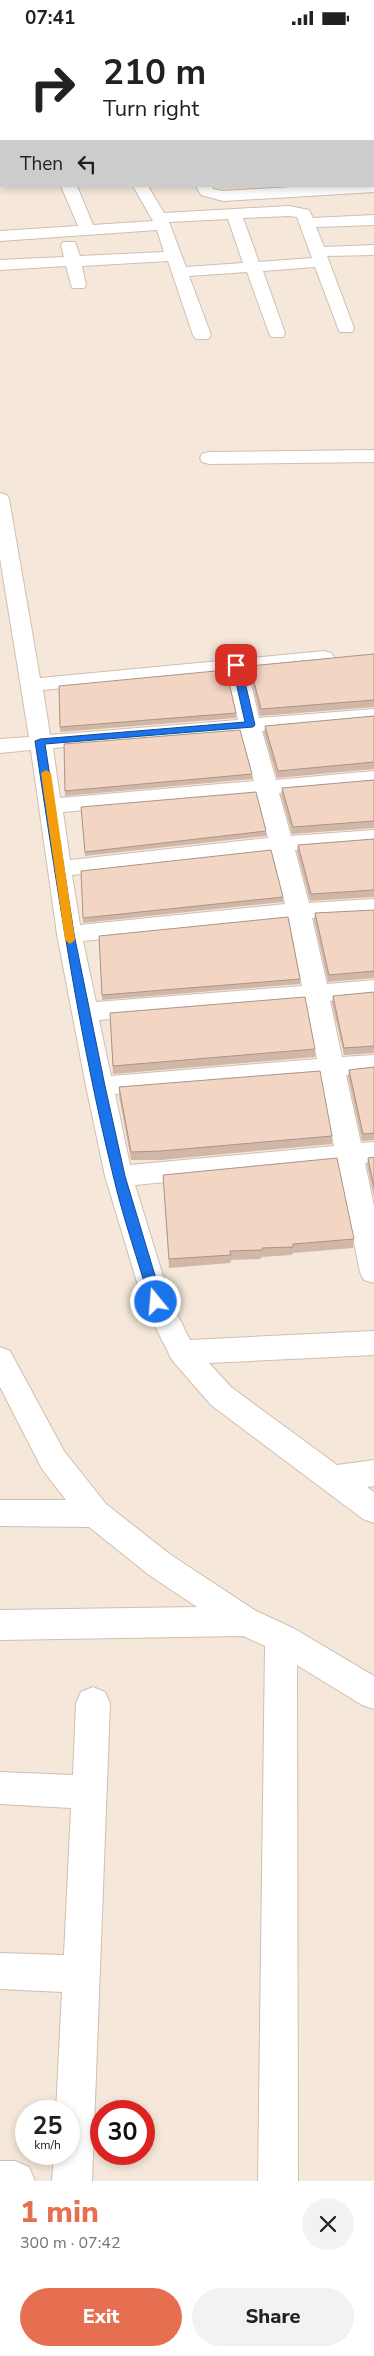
<!DOCTYPE html>
<meta charset="utf-8">
<style>
body{margin:0;font-family:"Nunito Sans",sans-serif;background:#f2f2f2;color:#202124;height:100vh;display:flex;flex-direction:column;font-size:19px;white-space:nowrap}
*{box-sizing:border-box;margin:0}
p{font-size:16px;color:#757577}
.icon{flex:none;width:28px;height:28px;fill:none;stroke:currentColor;stroke-width:2;stroke-linecap:round;stroke-linejoin:round}
.map{position:relative;height:2146px;overflow:hidden}
.drawer{display:flex;flex-direction:column;background:#fff;flex:1}
.drawer>*{flex:none}
.banner{position:absolute;left:0px;top:0px;width:375px;height:152px;box-shadow:0 2px 8px #0003;background:#fff;color:#202124;overflow:hidden}
.speed{position:absolute;left:15px;top:2065px;display:flex;gap:10px;font-size:25px;font-weight:700;text-align:center}
.speed>*{display:grid;place-content:center;width:65px;height:65px;border-radius:50%;background:#fff;box-shadow:0 2px 8px #0003;line-height:1}
.speed small{font-size:12px;font-weight:400}
.speed .limit{border:8px solid #d22;background:#fff;color:#111}
.pin{position:absolute;display:grid;place-items:center;width:42px;height:42px;color:#fff;margin:-21px;border-radius:10px;box-shadow:0 2px 8px #0006}
.me{position:absolute;width:55px;margin:-28px;rotate:343deg;stroke-linejoin:round;filter:drop-shadow(0 0 4px #0008)}
.turn{display:flex;align-items:center;gap:18px;height:105px;padding:0 20px;font-size:22px}
.turn .icon{width:65px;height:65px;stroke-width:2.5}
.turn b{display:block;font-size:35px;line-height:42px}
.then{display:flex;align-items:center;height:48px;padding:0 20px;background:#0003;gap:10px;font-size:19px}
.round{display:grid;place-items:center;flex:none;width:52px;height:52px;border-radius:26px;background:#f2f2f2}
.headline{display:flex;align-items:center;justify-content:space-between;height:85px;padding:0 20px}
h1{font-size:30px;font-weight:800;line-height:38px;color:#e76f51}
.cta{display:flex;gap:10px;margin-top:auto;padding:10px 20px}
.cta a{flex:1;height:58px;border-radius:30px;background:#e76f51;color:#fff;font-size:20px;font-weight:800;line-height:58px;text-align:center}
.cta a+a{background:#f2f2f2;color:#202124}
.status{display:flex;justify-content:space-between;align-items:center;height:35px;padding:0 25px;background:#fff;direction:ltr}
.status svg{height:14px;fill:currentColor}
.map>svg:first-child{display:block}
.residential{fill:#f5e8da;fill-rule:evenodd}
.lines{fill:none;stroke-linecap:round;stroke-linejoin:round}
.minor-casing{stroke:#d1beb0;stroke-width:2}
.minor{fill:#fff;fill-rule:evenodd}
.wall{fill:#d1b7a8}
.building{fill:#f3d5c3;stroke:#aa9588}
.route{fill:#1a73e8;stroke:#114b97}
.slow{fill:#f59e0b}
</style>
<div class="status"><b>07:41</b><svg viewBox="0 0 49 12"><path d="M0 12V9h3v3zM5 12V6h3v6zM10 12V3h3v9zM15 12V0h3v12zM26 1h20v11H26zM47 4h2v5h-2z"/></svg></div>
<div class="map">
<svg width="374" height="2146" viewBox="0 0 374 2146">
<rect width="100%" height="100%" fill="#fdf6ec"/>
<!-- residential -->
<path class="residential" d="M0,0H374V2146H0ZM1,1H374V151H1ZM26,2076H69V2119H26ZM101,2076H144V2119H101Z"/>
<g class="lines">
<defs>
<path id="minor" d="M208,0H238L239,1H209Z
M293,0H307V1H293Z
M352,0H366V1H352Z
M0,67H1V75H0Z
M0,96H1V104H0Z
M374,147V157L223,166L201,160L196,151H212L213,154L223,156L310,151H374Z
M61,151H77L93,190L153,186L133,151H148L164,178L289,171L309,175L313,183L374,180V190L316,192L324,212L374,210V220L327,221L354,293L352,297H340L338,293L315,232L263,236L285,298L283,302H271L269,298L247,237L189,241L211,300L208,304H196L193,300L168,226L82,231L86,250L84,253H72L66,231L0,235V225L64,222L61,210L63,207H75L80,221L164,217L157,195L0,206V196L78,191ZM289,181L297,182L312,223L259,227L243,183ZM228,184L243,228L186,232L169,187Z
M374,415V427L209,429L202,427L200,423L202,419L209,417Z
M0,458L7,460L9,464L40,643L324,616L331,618L334,622L331,626L248,636L259,683L374,674V686L262,696L276,745L374,736V750L279,758L291,801L374,795V809L295,815L309,868L374,864V880L312,883L327,949L374,945V963L330,966L342,1022L374,1020V1038L346,1040L361,1108L374,1107V1127L365,1128L374,1171V1248L364,1245L360,1237L338,1130L135,1150L171,1267L190,1305L374,1296V1320L209,1328L231,1352L337,1430L374,1425V1451L367,1452L374,1457V1488L363,1484L211,1370L172,1325L143,1267L105,1141L86,1051L57,899L31,715L0,718V704L29,702L0,523ZM227,638L238,685L50,700L43,655ZM241,698L254,746L60,763L53,713ZM257,760L268,803L70,825L63,777ZM272,818L285,869L80,890L72,840ZM289,885L302,951L96,967L83,906ZM306,968L317,1024L111,1041L99,985ZM321,1043L334,1111L130,1130L115,1059Z
M0,1312L10,1316L64,1416L106,1469L171,1520L256,1576L293,1593L374,1641V1674L362,1670L297,1630L298,2146H258L265,1611L243,1601L0,1605V1575L197,1572L149,1540L89,1492L0,1491V1465H66L42,1434L0,1352Z
M93,1652L105,1657L110,1668L92,2146H52L54,2119H69V2076H56L62,1957L0,1954V1918L64,1920L71,1773L0,1769V1737L73,1740L76,1668L81,1657Z
M0,2126H15L29,2132L35,2146H0Z"/>
</defs>
<!-- minor casing -->
<use href="#minor" class="minor-casing"/>
<!-- minor -->
<use href="#minor" class="minor"/>
</g>
<!-- wall -->
<path class="wall" d="M374,619V672L260,681L250,638V631Z
M59,651L236,678V683L60,697Z
M374,681V734L277,743L264,698L265,691Z
M64,709L252,739V744L65,761Z
M374,745V793L292,799L281,760L282,753Z
M81,772L266,796V801L85,821Z
M374,804V862L310,866L297,817L298,810Z
M81,836L283,862V867L83,888Z
M374,875V943L328,947L314,885L315,878Z
M99,901L300,944V949L102,965Z
M374,957V1018L344,1020L332,968L333,961Z
M110,978L315,1014V1022L113,1039Z
M374,1032V1105L362,1106L348,1042L349,1035Z
M119,1052L332,1101V1109L161,1125H131L119,1061Z
M374,1122V1162L367,1130L368,1123Z
M163,1140L354,1204L353,1213L293,1218L292,1220L261,1222V1224L231,1225L230,1228L169,1233Z"/>
<!-- building -->
<path class="building" d="M374,619V665L261,674L250,631Z
M226,635L236,678L60,692L59,651Z
M374,681V727L278,736L265,691Z
M240,695L252,739L65,756L64,709Z
M374,745V786L293,792L282,753Z
M256,757L266,796L85,817L81,772Z
M374,804V855L311,859L298,810Z
M271,815L283,862L83,883L81,836Z
M374,875V936L329,940L315,878Z
M288,882L300,944L102,960L99,901Z
M374,957V1011L344,1013L333,961Z
M305,962L315,1014L113,1031L110,978Z
M374,1032V1098L363,1099L349,1035Z
M320,1036L332,1101L161,1116L131,1117L119,1052Z
M374,1122V1152L368,1123Z
M337,1123L354,1204L293,1209V1212L262,1213V1215L230,1216L231,1220L169,1224L163,1140Z"/>
<!-- route -->
<path class="route" d="M233,628L241,630L255,690L253,692L45,709L74,899L105,1051L125,1141L163,1267L156,1272L150,1267C138,1225 123,1183 113,1140C78,997 57,852 35,706L40,704L245,687L232,630Z"/>
<!-- slow -->
<path class="slow" d="M46,735L51,738L75,905L70,909L65,905L41,738Z"/>
</svg>
<div class="speed"><div>25<small>km/h</small></div><div class="limit">30</div></div>
<div class="pin" style="left:236px;top:630px;background:#d93025"><svg class="icon" aria-label="arrive" viewBox="0 0 24 24"><path d="M6 21V4h12l-3 4 3 4H6"/></svg></div>
<svg class="me" style="left:156px;top:1267px" viewBox="-20 -20 40 40"><circle r="17" fill="#1a73e8" stroke="#fff" stroke-width="3"/><path d="M0-11L8 9 0 5-8 9z" fill="#fff"/></svg>
<div class="banner">
<div class="turn"><svg class="icon" aria-label="right" viewBox="0 0 24 24"><path d="M7 20v-9h11M14 6l5 5-5 5"/></svg><div><b>210 m</b>Turn right</div></div>
<div class="then">Then<svg class="icon" aria-label="left" viewBox="0 0 24 24"><path d="M17 20v-9H6M10 6l-5 5 5 5"/></svg></div>
</div>
</div>
<section class="drawer">
<div class="headline"><div><h1>1 min</h1><p>300 m · 07:42</p></div><a class="round"><svg class="icon" aria-label="close" viewBox="0 0 24 24"><path d="M6 6l12 12M18 6L6 18"/></svg></a></div>
<div class="cta"><a>Exit</a><a>Share</a></div>
</section>
